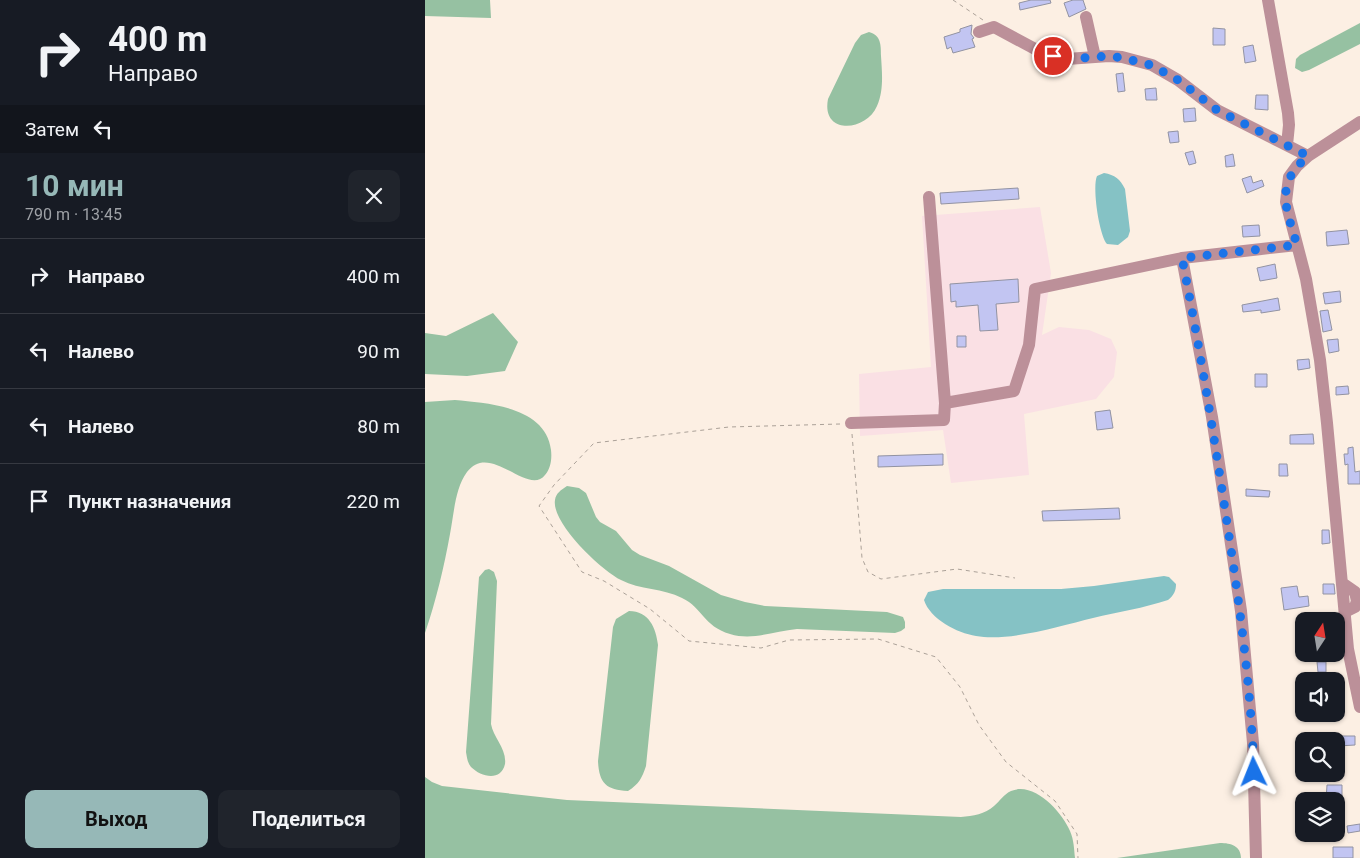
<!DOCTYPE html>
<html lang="ru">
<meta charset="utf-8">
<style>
body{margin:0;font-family:Roboto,sans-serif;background:#20242c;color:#f1f3f6;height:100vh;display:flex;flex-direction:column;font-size:19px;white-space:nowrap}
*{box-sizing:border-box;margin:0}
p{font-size:16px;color:#9ea1a6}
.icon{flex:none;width:28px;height:28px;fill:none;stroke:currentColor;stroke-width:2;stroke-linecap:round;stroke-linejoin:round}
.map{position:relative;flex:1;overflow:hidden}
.sheet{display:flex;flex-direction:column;background:#171b24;width:425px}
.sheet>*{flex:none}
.banner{background:#171b24;color:#f1f3f6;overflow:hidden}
.needle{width:32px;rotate:12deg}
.fabs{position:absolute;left:870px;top:612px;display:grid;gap:10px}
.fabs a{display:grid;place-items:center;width:50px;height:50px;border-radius:10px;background:#171b24;box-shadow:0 1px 4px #0004;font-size:25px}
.pin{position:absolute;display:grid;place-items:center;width:42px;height:42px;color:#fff;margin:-21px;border:2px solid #fff;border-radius:50%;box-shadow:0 1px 5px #0007}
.me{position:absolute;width:55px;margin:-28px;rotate:358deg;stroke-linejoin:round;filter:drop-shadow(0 0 4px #0008)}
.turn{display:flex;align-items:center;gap:18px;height:105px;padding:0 25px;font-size:22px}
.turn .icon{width:65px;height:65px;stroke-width:2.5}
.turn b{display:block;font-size:35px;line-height:42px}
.then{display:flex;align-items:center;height:48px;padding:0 25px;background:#0003;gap:10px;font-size:19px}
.round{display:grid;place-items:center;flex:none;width:52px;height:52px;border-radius:10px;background:#20242c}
.head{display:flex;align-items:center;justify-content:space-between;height:85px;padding:0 25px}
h1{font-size:30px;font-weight:700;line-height:38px;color:#96b8b7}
.button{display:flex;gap:10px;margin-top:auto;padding:10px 25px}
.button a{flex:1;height:58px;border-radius:10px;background:#96b8b7;color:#111;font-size:20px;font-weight:700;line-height:58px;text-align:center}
.button a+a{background:#20242c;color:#f1f3f6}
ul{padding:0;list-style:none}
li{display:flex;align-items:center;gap:15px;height:75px;padding:0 25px;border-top:1px solid #363941}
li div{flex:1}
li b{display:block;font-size:19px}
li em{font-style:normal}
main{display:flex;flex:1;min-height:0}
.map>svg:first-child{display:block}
.industrial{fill:#fae0e4}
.forest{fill:#96c1a2}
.water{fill:#85c2c5}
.building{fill:#c2c5f2;stroke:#9293a2}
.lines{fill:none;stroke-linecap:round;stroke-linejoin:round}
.path{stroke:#aba198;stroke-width:1;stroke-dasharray:4 4;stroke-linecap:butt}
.minor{stroke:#bc9099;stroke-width:12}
.route{stroke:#1a73e8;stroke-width:9;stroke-dasharray:0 16.2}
</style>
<main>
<section class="sheet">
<div class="banner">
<div class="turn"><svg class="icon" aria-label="right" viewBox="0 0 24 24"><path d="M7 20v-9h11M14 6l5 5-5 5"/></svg><div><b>400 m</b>Направо</div></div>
<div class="then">Затем<svg class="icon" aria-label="left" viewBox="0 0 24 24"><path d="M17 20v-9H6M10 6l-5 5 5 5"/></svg></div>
</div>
<div class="head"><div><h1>10 мин</h1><p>790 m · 13:45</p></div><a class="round"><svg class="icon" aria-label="close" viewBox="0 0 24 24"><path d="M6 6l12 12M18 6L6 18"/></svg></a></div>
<ul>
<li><svg class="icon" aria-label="right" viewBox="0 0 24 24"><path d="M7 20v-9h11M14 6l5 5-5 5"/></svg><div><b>Направо</b></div><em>400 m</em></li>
<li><svg class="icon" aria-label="left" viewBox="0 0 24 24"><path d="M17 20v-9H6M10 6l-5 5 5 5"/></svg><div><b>Налево</b></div><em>90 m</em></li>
<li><svg class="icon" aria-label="left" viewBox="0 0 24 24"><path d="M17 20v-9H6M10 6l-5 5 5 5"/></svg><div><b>Налево</b></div><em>80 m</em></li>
<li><svg class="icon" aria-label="arrive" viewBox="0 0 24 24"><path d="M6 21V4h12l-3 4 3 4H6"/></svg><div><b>Пункт назначения</b></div><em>220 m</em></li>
</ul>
<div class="button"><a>Выход</a><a>Поделиться</a></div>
</section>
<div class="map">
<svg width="935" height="858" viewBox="0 0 935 858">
<rect width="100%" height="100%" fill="#fcefe3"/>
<!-- industrial -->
<path class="industrial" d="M615,207L626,273L617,335L634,327L664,330L686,339L692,352L689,377L671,399L599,414L604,475L526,483L518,430L435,436L434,374L506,367L497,216Z"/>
<!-- forest -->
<path class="forest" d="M0,0H65L66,18L0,16Z
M935,23V44L884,70L877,72L870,68L871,59L875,55Z
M444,32C456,35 456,45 456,56C457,72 459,91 452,106C441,132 396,135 403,99L430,43L436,35Z
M68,313L93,342L80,371L42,376L0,374V333L21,336Z
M30,400C63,403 121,407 126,450C127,458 126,468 120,475C103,497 65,441 42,472C30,488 29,514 25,534C19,567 11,601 0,633V402Z
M142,486L154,488L161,493L171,517L175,522L191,531L207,550L215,555L244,566L296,595L320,602L340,606L462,612L478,617L480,622V628L476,631L470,633L372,629C349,631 328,641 305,634C278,626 278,608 257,598C238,588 215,590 196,580C177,571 126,523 130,500C131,493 136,490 142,486Z
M64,569L69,572L72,581L66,724C68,737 82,749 80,764C76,782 56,777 46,767C42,762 42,757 41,752L54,577L60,570Z
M204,611C224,611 231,628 233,645L221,766C217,778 214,784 203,791C181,790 174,783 173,761L188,627L191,619Z
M0,777L7,782L17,786L142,800L536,817C548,816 560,814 569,806C575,801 579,794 586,791C609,781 637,812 645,831C649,840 649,849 650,858H0Z
M795,843C806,843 816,846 816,858H692Z"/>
<!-- water -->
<path class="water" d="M679,173C690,175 695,179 700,189L705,231L703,237L693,245L682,244C674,235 667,187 672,176Z
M739,576L744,577L751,584C751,591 749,595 743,600C719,608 693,612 668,618C635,626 584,642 551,636C532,633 505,619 499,600L503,592L518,589H636L669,586Z"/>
<!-- building -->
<path class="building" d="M606,0H625L626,3L595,10L594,3Z
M648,0H658L661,9L644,17L639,3Z
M547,25L546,34L549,38L547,39L550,47L528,53L526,47L522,49L519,37L535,32V29Z
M788,28L800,29V45H788Z
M828,45L831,61L820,63L818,47Z
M698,73L700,91L693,92L691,74Z
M731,88L732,100H721L720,89Z
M831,95H843V110L830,109Z
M770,108L771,121L759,122L758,109Z
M753,131L754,142L745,143L743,132Z
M768,151L771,163L764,165L760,153Z
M808,154L810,166L801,167L800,156Z
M826,176L828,183L837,180L839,186L822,193L817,179Z
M593,188L594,199L516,204L515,193Z
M834,225L835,236L818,237L817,226Z
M922,230L924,244L902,246L901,232Z
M850,264L852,278L835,281L832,268Z
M593,279L594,302L571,304L573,330L555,331L553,305L531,307V301L526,302L525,284Z
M915,291L916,302L900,304L898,293Z
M853,298L855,310L836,313V310L818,312L817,305Z
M903,310L907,330L898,332L895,311Z
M532,336H541V347H532Z
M913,339L914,351L904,353L902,340Z
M884,359L885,368L873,370L872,360Z
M830,374H842V387H830Z
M923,386L924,394L911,395V387Z
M685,410L688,428L672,430L670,412Z
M888,434L889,444H865V435Z
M928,447L930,472L935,471V484H923V464L920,465L919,454H923V448Z
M518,454V465L453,467V456Z
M854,464H862L863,476H854Z
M821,489L845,491L844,497L821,496Z
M694,508L695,519L618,521L617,511Z
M897,530H904L905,543L897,544Z
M898,584H909L910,594H898Z
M872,586L874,597L883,596L884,606L859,610L856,588Z
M892,662H901V672H893Z
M913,736H930V745L913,746Z
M902,785H917V801H901Z
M935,824V831L923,833L922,826Z
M908,847H928V858H908Z"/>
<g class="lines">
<!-- path -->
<path class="path" d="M528,0L558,20
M415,424L304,427L169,443L129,485L114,506L157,572L179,581L225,609L264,641L336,648L364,640L453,639L511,657L535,687L554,725L581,762L630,801L652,834L653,858
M427,434L437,558L443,572L456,579L532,569L590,578"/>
<!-- minor -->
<path class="minor" d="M843,0L863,113L864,125L862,145
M661,17L670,57
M554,32L569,27L612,50L628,56L642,59L684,56L697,57L727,65L753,80L792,110L883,156
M935,122L883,156L872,166L864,177L861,202L881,279L895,360L902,423L923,649L935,707
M504,197L520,403
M757,258L787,417L816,611L828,743L831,858
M426,423L519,420L520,403L589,391L604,345L610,289L757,258L872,245
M917,583L930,592L932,601L930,607L920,612"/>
</g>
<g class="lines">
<!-- route -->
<path class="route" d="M628,56L642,59L684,56L698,58L726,65L753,80L792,110L883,156C849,185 861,207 872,245L757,258C774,344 788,429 801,516C814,601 826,686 829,772"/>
</g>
</svg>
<div class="fabs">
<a><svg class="needle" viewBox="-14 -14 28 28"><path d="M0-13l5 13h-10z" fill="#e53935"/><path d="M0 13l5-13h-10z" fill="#9ea1a6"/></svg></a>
<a><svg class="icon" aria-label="sound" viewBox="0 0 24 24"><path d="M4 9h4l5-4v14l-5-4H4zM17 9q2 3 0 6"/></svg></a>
<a><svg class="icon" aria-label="search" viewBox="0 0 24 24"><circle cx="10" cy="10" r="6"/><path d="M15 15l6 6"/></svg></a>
<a><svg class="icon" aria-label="layers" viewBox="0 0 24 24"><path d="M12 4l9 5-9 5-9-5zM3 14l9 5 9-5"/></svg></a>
</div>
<div class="pin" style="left:628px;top:56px;background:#d93025"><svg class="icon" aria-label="arrive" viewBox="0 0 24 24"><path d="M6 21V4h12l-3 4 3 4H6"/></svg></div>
<svg class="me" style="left:829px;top:772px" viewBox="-20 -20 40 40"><path d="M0-17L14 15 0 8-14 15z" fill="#1a73e8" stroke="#fff" stroke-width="4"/></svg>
</div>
</main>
